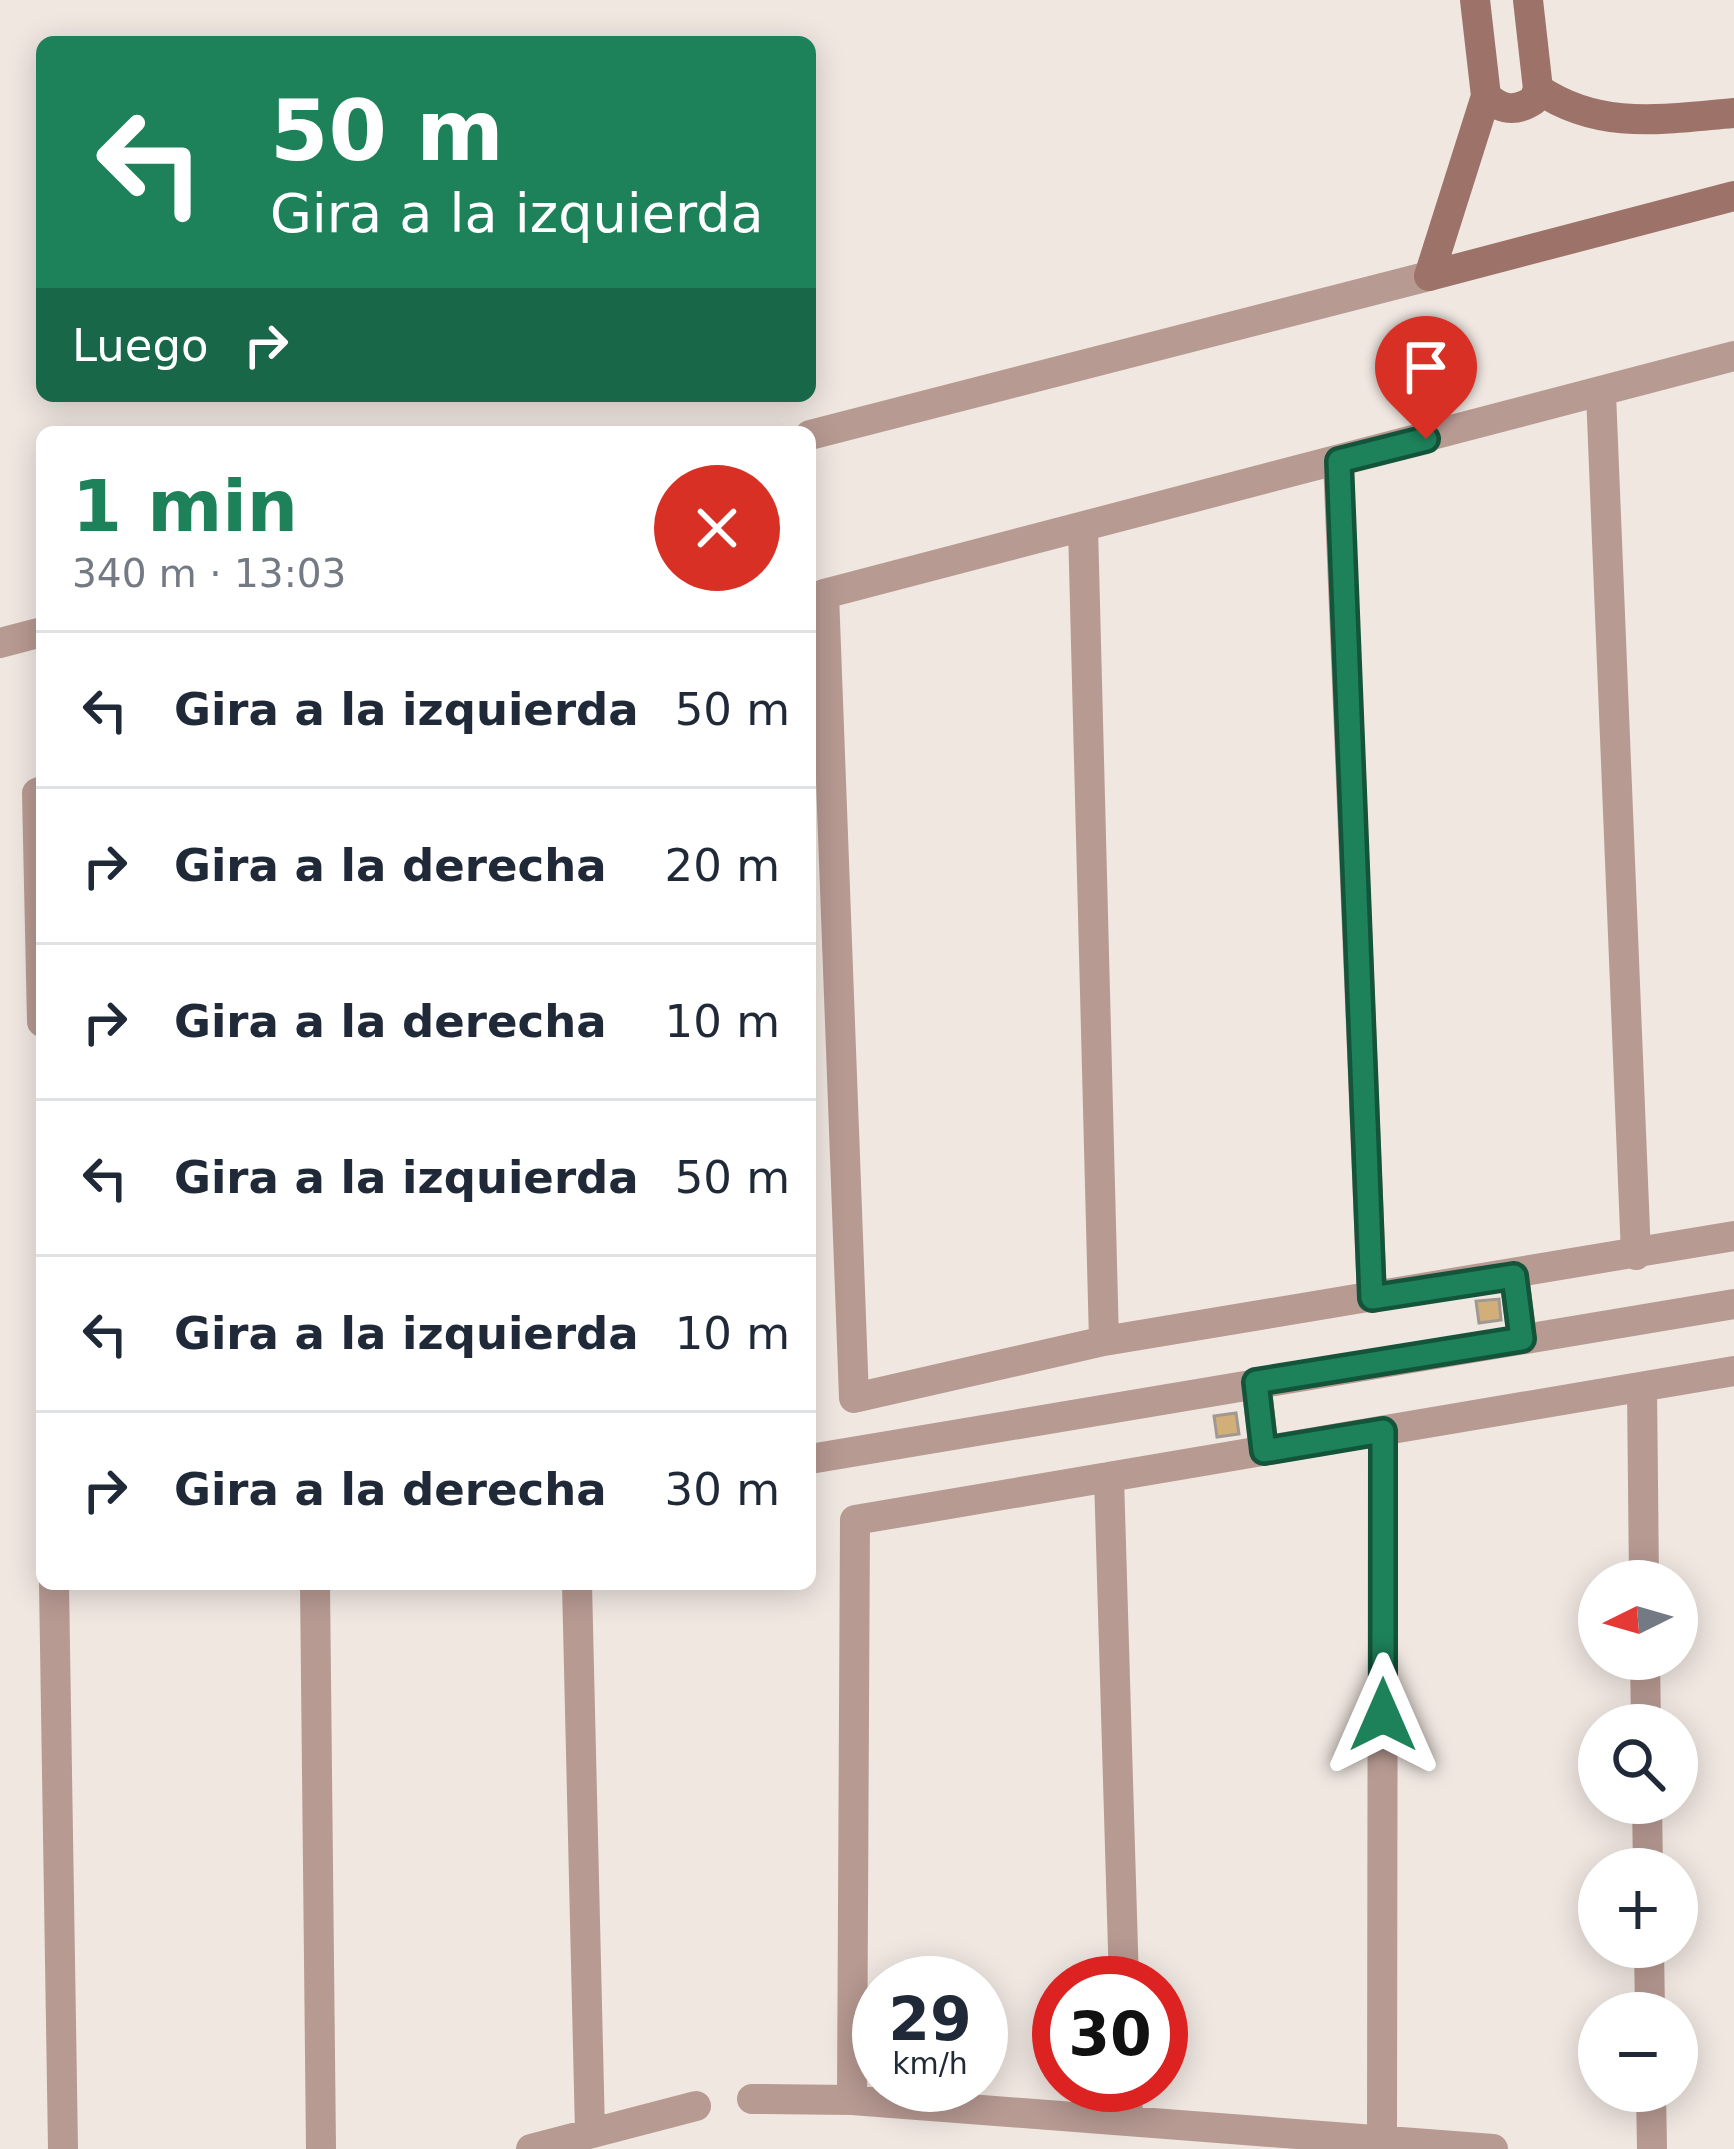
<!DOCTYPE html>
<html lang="es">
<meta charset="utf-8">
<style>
body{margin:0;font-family:"DejaVu Sans",sans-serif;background:#f6f6f7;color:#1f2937;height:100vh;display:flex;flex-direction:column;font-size:45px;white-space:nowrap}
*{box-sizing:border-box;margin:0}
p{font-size:39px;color:#747a83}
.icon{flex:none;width:66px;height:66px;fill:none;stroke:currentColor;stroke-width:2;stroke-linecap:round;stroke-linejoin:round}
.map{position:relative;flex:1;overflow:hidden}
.details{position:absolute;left:36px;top:426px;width:780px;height:1164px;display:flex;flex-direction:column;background:#fff;border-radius:18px;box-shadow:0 6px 30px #0003}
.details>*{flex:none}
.banner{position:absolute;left:36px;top:36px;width:780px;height:366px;border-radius:18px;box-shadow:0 6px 30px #0003;background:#1d815a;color:#fff;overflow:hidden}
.needle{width:78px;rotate:265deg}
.fabs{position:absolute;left:1578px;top:1560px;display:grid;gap:24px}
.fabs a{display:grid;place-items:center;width:120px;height:120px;border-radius:50%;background:#fff;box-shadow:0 6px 30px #0003;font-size:60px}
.speed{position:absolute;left:852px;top:1956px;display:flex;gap:24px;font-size:60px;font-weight:700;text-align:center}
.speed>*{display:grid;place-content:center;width:156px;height:156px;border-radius:50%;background:#fff;box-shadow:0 6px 30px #0003;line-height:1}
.speed small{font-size:30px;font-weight:400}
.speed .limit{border:18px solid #d22;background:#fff;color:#111}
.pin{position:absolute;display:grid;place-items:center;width:102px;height:102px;color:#fff;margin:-123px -51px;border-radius:50% 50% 50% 0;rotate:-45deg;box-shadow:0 0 12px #0007}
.pin .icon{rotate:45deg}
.me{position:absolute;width:132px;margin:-66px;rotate:0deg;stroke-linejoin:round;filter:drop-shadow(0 0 9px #0008)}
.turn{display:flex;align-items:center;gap:42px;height:252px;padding:0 36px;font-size:54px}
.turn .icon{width:156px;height:156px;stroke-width:2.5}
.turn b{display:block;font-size:84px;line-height:102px}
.then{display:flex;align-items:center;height:114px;padding:0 36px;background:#0003;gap:24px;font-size:45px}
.round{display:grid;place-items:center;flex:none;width:126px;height:126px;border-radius:63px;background:#f6f6f7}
.overview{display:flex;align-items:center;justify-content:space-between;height:204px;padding:0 36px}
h1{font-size:72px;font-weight:700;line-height:90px;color:#1d815a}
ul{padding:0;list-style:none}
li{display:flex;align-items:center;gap:36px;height:156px;padding:0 36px;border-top:3px solid #e0e1e3}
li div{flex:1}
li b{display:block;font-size:45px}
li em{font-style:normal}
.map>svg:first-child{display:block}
.building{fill:#d2ae78;stroke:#9f9992;stroke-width:3}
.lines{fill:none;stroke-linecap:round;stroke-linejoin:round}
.street{stroke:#b79a92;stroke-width:30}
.secondary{stroke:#9d7369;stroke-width:30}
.route-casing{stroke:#13543a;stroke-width:30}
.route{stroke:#1d815a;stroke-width:21}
</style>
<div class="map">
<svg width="1734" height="2149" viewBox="0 0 1734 2149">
<rect width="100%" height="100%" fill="#f0e7e1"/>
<!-- building -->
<path class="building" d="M1499,1299L1501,1320L1479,1323L1476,1301Z
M1236,1413L1239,1434L1217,1437L1214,1416Z"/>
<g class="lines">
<!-- street -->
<path class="street" d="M1734,356L824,594L854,1398L1104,1341L1734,1236
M1601,393L1636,1255
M810,435L1429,276
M1338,461L1372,1298
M1083,527L1104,1341
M0,643L42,632
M42,791L37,793L42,1022
M1514,1275L1522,1339
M1256,1382L1264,1451
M1642,1387L1644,1581
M810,1459L1734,1304
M1109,1477L1124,1983
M54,1584L63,2149
M315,1584L321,2149
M577,1584L590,2132
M1645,1659L1646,1725
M1647,1803L1648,1869
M1649,1947L1650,2013
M1127,2085L1128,2121
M1651,2091L1652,2149
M752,2099L852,2100L1493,2149
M852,2100L855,1520L1734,1371
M1382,2141L1383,1431
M531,2149L696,2106"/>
<!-- secondary -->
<path class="secondary" d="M1528,0L1538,89C1600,131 1663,119 1734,113
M1486,96C1502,111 1516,112 1534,100L1538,89
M1429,276L1734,196
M1429,276L1486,96L1475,0"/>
</g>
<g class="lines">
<defs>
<path id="route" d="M1383,1715V1431L1264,1451L1256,1382L1522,1339L1514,1276L1372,1298L1339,461L1426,439"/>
</defs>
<!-- route casing -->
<use href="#route" class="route-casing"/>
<!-- route -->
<use href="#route" class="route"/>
</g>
</svg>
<div class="fabs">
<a><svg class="needle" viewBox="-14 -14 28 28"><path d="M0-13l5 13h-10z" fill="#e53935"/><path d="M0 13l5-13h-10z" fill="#747a83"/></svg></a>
<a><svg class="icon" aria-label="search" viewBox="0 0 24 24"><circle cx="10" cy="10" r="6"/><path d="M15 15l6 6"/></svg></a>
<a>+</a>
<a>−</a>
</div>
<div class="speed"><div>29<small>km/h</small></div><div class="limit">30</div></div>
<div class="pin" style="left:1426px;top:439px;background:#d93025"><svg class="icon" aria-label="arrive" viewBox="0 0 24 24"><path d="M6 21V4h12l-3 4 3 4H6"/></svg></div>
<svg class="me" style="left:1383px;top:1715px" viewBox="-20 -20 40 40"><path d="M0-17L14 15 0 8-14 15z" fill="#1d815a" stroke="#fff" stroke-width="4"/></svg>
<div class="banner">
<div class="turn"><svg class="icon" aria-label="left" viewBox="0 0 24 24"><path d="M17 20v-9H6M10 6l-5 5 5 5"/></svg><div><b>50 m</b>Gira a la izquierda</div></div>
<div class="then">Luego<svg class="icon" aria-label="right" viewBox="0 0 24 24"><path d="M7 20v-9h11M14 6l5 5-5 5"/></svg></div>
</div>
<section class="details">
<div class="overview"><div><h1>1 min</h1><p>340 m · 13:03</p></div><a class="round" style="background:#d93025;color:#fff"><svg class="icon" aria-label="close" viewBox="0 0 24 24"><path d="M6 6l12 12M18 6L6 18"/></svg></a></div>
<ul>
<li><svg class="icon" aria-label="left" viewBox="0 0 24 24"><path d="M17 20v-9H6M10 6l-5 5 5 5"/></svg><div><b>Gira a la izquierda</b></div><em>50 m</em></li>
<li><svg class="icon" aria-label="right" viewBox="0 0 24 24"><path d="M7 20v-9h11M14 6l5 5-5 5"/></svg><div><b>Gira a la derecha</b></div><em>20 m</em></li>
<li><svg class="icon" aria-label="right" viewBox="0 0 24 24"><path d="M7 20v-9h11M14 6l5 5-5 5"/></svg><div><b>Gira a la derecha</b></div><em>10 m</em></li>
<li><svg class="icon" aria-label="left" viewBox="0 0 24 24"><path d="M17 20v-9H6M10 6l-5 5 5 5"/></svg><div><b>Gira a la izquierda</b></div><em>50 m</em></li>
<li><svg class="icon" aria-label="left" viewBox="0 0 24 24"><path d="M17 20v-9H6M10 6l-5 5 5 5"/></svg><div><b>Gira a la izquierda</b></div><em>10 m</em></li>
<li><svg class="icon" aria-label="right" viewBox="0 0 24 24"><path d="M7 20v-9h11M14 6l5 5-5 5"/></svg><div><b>Gira a la derecha</b></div><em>30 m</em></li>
</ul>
</section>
</div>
